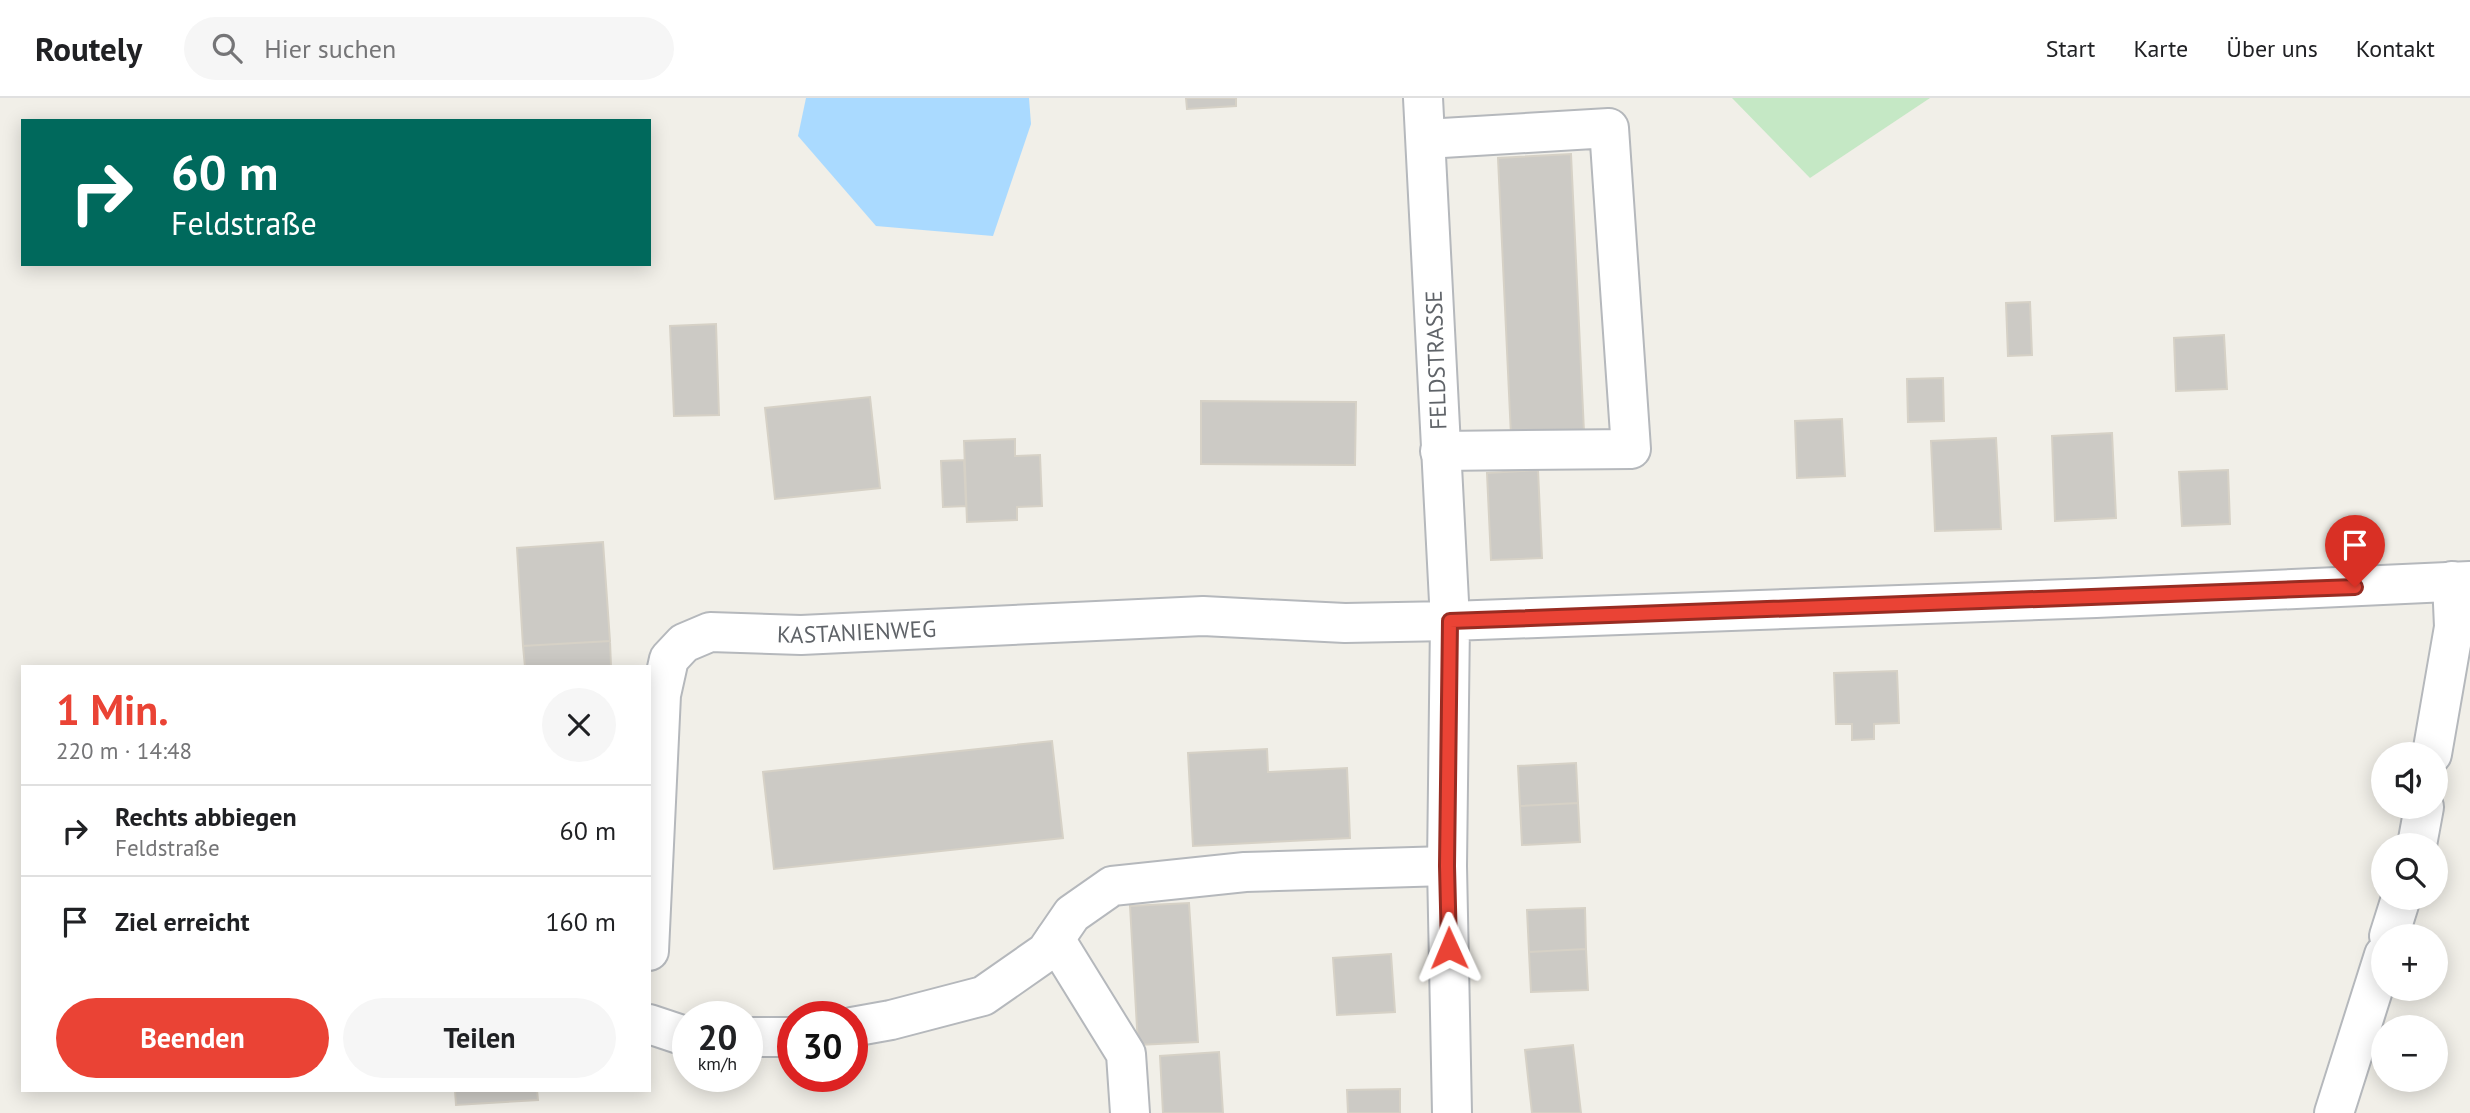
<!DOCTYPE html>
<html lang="de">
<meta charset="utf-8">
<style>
body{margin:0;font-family:"PT Sans",sans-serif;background:#f6f6f6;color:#202124;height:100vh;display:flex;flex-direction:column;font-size:26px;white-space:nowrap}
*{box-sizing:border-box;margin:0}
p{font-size:23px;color:#757577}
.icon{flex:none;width:38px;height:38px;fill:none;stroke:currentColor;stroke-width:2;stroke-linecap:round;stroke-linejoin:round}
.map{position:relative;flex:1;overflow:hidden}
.panel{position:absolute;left:21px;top:567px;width:630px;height:427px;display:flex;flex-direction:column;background:#fff;border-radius:0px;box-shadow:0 4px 18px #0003}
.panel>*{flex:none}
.top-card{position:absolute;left:21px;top:21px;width:630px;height:147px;border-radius:0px;box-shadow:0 4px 18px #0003;background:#00695c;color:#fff;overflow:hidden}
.fabs{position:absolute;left:2371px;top:644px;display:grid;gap:14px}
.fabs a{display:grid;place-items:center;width:77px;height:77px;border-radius:50%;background:#fff;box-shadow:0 4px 18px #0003;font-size:35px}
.speed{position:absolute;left:672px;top:903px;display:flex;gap:14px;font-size:35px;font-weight:700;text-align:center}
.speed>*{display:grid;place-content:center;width:91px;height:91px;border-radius:50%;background:#fff;box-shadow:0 4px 18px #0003;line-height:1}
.speed small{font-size:18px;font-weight:400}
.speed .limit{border:10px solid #d22;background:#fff;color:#111}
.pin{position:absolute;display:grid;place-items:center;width:60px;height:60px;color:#fff;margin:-72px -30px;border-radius:50% 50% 50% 0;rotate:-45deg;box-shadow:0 0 7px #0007}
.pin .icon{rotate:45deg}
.me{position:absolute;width:77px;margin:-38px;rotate:359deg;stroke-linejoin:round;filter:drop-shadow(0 0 5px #0008)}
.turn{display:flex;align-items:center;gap:24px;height:147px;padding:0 35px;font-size:32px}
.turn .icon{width:91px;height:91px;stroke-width:2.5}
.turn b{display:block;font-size:49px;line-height:60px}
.round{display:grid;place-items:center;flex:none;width:74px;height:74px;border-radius:37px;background:#f6f6f6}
.summary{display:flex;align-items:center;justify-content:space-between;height:119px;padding:0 35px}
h1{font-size:42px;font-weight:700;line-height:52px;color:#ea4335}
.cta{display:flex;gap:14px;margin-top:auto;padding:14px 35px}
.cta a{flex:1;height:80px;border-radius:42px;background:#ea4335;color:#fff;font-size:28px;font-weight:700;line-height:80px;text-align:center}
.cta a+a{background:#f6f6f6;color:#202124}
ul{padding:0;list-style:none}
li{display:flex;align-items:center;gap:21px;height:91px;padding:0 35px;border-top:2px solid #e0e0e0}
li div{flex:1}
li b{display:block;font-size:26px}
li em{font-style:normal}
header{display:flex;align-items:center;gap:42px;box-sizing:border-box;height:98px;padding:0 35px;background:#fff;border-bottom:2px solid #e0e0e0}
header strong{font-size:33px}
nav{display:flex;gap:38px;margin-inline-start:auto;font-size:24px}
.search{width:490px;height:63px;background:#f6f6f6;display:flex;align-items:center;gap:18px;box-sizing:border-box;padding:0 24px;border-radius:38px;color:#757577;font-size:26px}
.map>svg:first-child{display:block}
.green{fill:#c5e8c5}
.water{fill:#aadaff}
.building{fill:#cccac5;stroke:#d6d1c6;stroke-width:2}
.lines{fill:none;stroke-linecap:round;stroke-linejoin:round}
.minor-casing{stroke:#b5b8bc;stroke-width:42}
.minor{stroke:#fff;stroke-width:38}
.route-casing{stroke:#982c22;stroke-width:18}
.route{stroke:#ea4335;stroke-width:12}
.labels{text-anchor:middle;stroke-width:5;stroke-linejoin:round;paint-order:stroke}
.street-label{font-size:23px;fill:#5f6368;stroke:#fff}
</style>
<header>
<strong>Routely</strong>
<div class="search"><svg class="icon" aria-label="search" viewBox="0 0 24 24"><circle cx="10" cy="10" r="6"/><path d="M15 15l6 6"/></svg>Hier suchen</div>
<nav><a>Start</a><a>Karte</a><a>Über uns</a><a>Kontakt</a></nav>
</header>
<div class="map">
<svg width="2470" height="1015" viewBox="0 0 2470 1015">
<rect width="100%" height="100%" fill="#f1efe8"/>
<!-- green -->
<path class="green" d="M1732,0H1930L1810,80Z"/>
<!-- water -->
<path class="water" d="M806,0H1029L1031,26L993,138L876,128L798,38Z"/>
<!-- building -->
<path class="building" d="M1186,0H1236V8L1187,11Z
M1571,56L1584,334L1511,338L1498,60Z
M2030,204L2032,257L2008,258L2006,205Z
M716,226L719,317L674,318L670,228Z
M2224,237L2227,291L2176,293L2174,240Z
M1943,280L1944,323L1908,324L1907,281Z
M870,299L880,390L775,401L765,310Z
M1201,303L1356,304L1355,367L1201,366Z
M1842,321L1845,378L1797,380L1795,323Z
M2112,335L2116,420L2055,423L2052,338Z
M1996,340L2001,431L1935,433L1931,343Z
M1015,341V358L1040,357L1042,408L1017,409V422L967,424L964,343Z
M964,362L966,408L943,409L941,363Z
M1538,372L1542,460L1491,462L1487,375Z
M2228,372L2230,426L2182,428L2179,374Z
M603,444L610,543L523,548L517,450Z
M610,543L611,569H525L523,548Z
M1897,573L1899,625L1874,626V641L1852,642V626H1836L1834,575Z
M1052,643L1063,740L774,771L763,674Z
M1267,651L1268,674L1347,670L1350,740L1193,748L1188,655Z
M1576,665L1578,705L1520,708L1518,668Z
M1578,705L1580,744L1522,747L1520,708Z
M1189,805L1198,944L1138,947L1130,808Z
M1585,810L1586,851L1529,854L1527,812Z
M1586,851L1588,892L1531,894L1529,854Z
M1391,856L1395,914L1337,917L1333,860Z
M1573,947L1581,1015H1532L1525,952Z
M1219,954L1223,1015H1163L1160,958Z
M1400,991V1015H1348L1347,992Z
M455,992H537L538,1002L456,1007Z"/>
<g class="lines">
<defs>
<g id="minor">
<path d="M1426,41L1609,30L1631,351L1440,353"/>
<path d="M2432,656L2454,529L2452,483"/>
<path d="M2417,747L2424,709"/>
<path d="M2389,838L2401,800"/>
<path d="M1055,841L1126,956L1130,1015"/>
<path id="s1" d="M649,853L661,597L669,561L684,545L710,534L801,537L1203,518L1345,525L1450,523L1423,0"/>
<path d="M649,926L688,939"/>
<path d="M852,929L891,922L983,898L1046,854L1072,816L1112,788L1245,774L1447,768"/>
<path d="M747,939H793"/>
<path d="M1452,1015L1447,768L1450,523L2096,500L2470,483"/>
<path d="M2334,1015L2384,857"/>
</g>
</defs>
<!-- minor casing -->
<use href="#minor" class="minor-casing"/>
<!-- minor -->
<use href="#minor" class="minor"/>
</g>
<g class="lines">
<defs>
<path id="route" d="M1449,850L1447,768L1450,523L2355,489"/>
</defs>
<!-- route casing -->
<use href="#route" class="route-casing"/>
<!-- route -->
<use href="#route" class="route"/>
</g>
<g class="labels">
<!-- street labels -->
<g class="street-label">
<text transform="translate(1436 262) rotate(-92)" y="8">FELDSTRASSE</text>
<text dy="8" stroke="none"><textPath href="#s1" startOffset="490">KASTANIENWEG</textPath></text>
</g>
</g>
</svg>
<div class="fabs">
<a><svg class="icon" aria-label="sound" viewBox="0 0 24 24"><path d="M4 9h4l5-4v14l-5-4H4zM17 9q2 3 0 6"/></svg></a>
<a><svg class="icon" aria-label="search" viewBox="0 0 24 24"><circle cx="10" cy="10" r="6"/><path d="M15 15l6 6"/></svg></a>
<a>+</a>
<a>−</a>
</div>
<div class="speed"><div>20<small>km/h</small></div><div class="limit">30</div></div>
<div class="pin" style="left:2355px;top:489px;background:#d93025"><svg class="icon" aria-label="arrive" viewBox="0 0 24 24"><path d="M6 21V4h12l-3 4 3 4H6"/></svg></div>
<svg class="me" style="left:1449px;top:850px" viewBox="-20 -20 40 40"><path d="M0-17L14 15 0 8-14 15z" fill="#ea4335" stroke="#fff" stroke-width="4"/></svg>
<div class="top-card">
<div class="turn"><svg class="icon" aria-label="right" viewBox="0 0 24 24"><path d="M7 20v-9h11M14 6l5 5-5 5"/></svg><div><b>60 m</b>Feldstraße</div></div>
</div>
<section class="panel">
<div class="summary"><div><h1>1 Min.</h1><p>220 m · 14:48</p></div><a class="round"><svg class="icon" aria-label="close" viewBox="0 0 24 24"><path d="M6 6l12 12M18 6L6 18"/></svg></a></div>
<ul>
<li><svg class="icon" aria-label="right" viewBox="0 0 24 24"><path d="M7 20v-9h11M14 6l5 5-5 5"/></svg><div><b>Rechts abbiegen</b><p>Feldstraße</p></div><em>60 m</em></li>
<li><svg class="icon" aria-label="arrive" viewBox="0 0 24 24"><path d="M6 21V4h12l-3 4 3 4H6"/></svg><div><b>Ziel erreicht</b></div><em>160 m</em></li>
</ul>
<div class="cta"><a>Beenden</a><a>Teilen</a></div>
</section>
</div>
